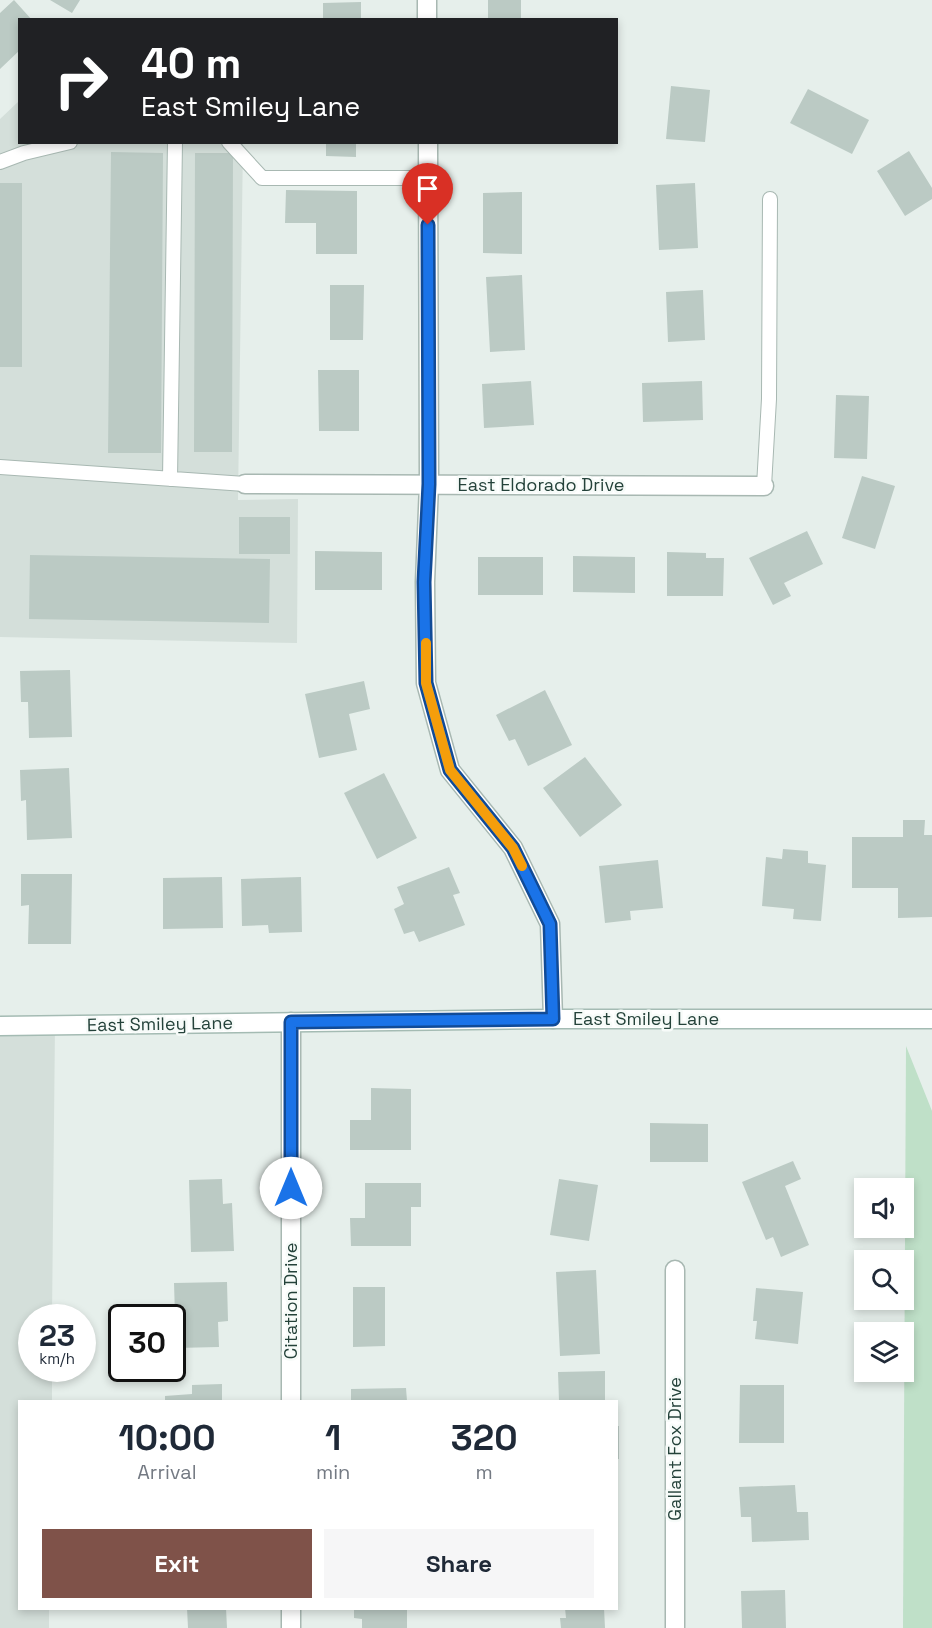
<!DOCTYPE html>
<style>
body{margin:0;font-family:"Space Grotesk",sans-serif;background:#f6f6f7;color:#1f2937;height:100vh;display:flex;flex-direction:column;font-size:22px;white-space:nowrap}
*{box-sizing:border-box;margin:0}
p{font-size:20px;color:#747a83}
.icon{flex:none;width:33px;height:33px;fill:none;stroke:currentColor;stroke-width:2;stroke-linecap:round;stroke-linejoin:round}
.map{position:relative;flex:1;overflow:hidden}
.details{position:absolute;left:18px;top:1400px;width:600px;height:210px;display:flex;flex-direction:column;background:#fff;border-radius:0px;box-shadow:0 3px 9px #0003}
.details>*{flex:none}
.guide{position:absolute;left:18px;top:18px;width:600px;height:126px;border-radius:0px;box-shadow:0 3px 9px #0003;background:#202124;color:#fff;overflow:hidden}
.controls{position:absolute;left:854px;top:1178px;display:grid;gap:12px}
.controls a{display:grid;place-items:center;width:60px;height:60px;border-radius:0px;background:#fff;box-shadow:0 3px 9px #0003;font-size:30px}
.speed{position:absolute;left:18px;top:1304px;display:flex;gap:12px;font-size:30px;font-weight:700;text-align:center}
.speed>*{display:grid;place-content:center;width:78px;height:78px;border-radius:50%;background:#fff;box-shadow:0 3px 9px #0003;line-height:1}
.speed small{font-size:15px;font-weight:400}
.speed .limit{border:3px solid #111;border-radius:9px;background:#fff;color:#111}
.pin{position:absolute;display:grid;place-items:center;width:51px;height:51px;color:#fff;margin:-62px -26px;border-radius:50% 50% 50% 0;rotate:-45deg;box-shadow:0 0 6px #0007}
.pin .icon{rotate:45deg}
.me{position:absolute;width:66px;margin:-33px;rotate:0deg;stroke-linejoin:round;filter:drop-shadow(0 0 4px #0008)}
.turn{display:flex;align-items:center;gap:21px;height:126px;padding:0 24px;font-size:27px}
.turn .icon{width:78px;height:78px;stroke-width:2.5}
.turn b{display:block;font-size:42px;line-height:51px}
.eta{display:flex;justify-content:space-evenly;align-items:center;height:102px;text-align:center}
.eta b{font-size:36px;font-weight:600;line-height:42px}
.action{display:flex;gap:12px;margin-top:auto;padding:12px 24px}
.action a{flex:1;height:69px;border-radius:0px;background:#7f5249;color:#fff;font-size:24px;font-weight:600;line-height:69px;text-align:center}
.action a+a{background:#f6f6f7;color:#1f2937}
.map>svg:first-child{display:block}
.built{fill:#d4dfda}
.green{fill:#bfe0c8}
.building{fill:#bbcac4}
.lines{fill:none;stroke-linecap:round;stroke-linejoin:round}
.lane-casing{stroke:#a8b8b2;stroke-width:16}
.street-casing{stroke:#a8b8b2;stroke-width:21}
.secondary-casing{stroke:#a4bbb3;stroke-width:21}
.lane{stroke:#fff;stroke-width:14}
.street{stroke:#fff;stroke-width:18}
.secondary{stroke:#fff;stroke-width:18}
.route-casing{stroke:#114b97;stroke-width:15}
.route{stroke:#1a73e8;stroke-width:10}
.slow{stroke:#f59e0b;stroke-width:10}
.labels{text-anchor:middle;stroke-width:5;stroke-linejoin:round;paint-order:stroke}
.street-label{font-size:18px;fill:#24423a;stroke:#f7fbf9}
</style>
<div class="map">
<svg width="932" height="1628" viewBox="0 0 932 1628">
<rect width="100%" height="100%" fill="#e6efeb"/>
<!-- built -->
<path class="built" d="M19,101L20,142L243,143L238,500L298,499L297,643L0,637V119Z
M55,1025L52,1317H32V1368H52V1401H20V1608H49V1628H0V1027Z"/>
<!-- green -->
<path class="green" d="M906,1046L932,1111V1628H903Z"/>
<!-- building -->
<path class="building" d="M14,0L32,20H20V50L0,69V13Z
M50,0H80L72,13Z
M488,0H521V20H488Z
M361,2V20H323V3Z
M671,86L710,90L705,142L666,139Z
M808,89L869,120L852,154L790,123Z
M326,142H356V157L326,156Z
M909,151L932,188V199L905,216L877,171Z
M111,152L163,153L161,453H108Z
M195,153H233L232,452H194Z
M0,183H22V367H0Z
M695,183L698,248L659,250L656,185Z
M286,190L357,191V254H316V223H285Z
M522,192V254L483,253V193Z
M522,275L525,350L490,352L486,277Z
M330,285H364L363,340H330Z
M703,290L705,340L668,342L666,292Z
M318,370H359V431H319Z
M531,381L534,425L484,428L482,384Z
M702,381L703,420L643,422L642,383Z
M836,395L869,396L867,459L834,458Z
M862,476L895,486L875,549L842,538Z
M239,517H290V554H239Z
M807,531L823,564L784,583L791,596L773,605L749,558Z
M315,551L382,552V590H315Z
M667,552L706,553V558H724L723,596H667Z
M30,555L270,559L269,623L29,619Z
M573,556L635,557V593L573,592Z
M478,557H543V595H478Z
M70,670L72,737L29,738L28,702H21L20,671Z
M364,681L370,709L349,714L357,750L319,758L305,694Z
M545,690L572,745L528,766L515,739L509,741L496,715Z
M585,757L622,805L580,837L543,788Z
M69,768L72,838L27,840L26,800L21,801L20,770Z
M384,773L417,838L377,859L344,793Z
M903,820H925L924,835H932V917L898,918V888H852V837H903Z
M783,849L808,851V863L826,865L821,921L793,919L794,909L762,906L766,857L782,859Z
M658,860L663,908L630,911L631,920L605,923L599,866Z
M449,867L460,893L453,895L465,925L419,942L414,931L404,934L394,909L404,904L397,887Z
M21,874H72L71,944H28L29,905L21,906Z
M222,877L223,928L163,929V878Z
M301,877L302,932L269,933L268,925L242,926L241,879Z
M371,1088L411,1089V1150H350V1120H371Z
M650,1123L708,1124V1162H650Z
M793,1161L801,1179L785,1186L809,1245L781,1257L773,1237L766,1240L742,1182Z
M222,1179L223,1204L232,1203L234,1251L191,1252L189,1180Z
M559,1179L598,1185L589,1241L550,1235Z
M365,1183H421V1207H411V1246H351L350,1218H365Z
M596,1270L600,1354L560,1356L556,1272Z
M227,1282L228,1321L218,1322L219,1347L176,1348L174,1283Z
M353,1287H385V1346L353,1347Z
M756,1288L803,1292L798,1344L755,1339L757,1321H753Z
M605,1371V1401H559L558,1372Z
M222,1384V1401H165V1396L192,1394V1385Z
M740,1385H784V1443H739Z
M406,1388L407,1401H351V1389Z
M616,1426H619V1459H616Z
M795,1485L797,1512H808L809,1540L752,1542L751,1517H741L739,1487Z
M785,1590L786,1628H742L741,1591Z
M187,1608H226L227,1628H188Z
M354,1608H407V1628H362V1619L354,1618Z
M565,1608H604L605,1628H561L560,1618H566Z"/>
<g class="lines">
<defs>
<path id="lane" d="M229,142L262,178H428
M0,162L24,153L70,142
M0,467L245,484
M170,479L175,142
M764,486L769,399L770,199"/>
<path id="street" d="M427,0V20
M428,142L429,484L425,582L426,683L450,770L513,848L550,924L553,1019
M245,484L764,486
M675,1270V1628
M291,1401V1022
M291,1628V1608"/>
<path id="secondary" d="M0,1026L553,1019H932"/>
</defs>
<!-- lane casing -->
<use href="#lane" class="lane-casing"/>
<!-- street casing -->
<use href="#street" class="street-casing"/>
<!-- secondary casing -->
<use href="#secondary" class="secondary-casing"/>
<!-- lane -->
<use href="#lane" class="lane"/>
<!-- street -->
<use href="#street" class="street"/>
<!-- secondary -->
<use href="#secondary" class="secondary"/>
</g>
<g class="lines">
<defs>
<path id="route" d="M291,1188V1022L553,1019L550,924L513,848L450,770L426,683L424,582L429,484L428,225"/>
</defs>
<!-- route casing -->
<use href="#route" class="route-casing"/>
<!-- route -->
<use href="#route" class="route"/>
<!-- slow -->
<path class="slow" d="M426,643V683L450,770L513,848L522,866"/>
</g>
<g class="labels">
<!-- street labels -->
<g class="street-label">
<text x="541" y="491">East Eldorado Drive</text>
<text x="646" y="1025">East Smiley Lane</text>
<text transform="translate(160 1024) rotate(-1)" y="6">East Smiley Lane</text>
<text transform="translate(291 1301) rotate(-90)" y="6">Citation Drive</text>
<text transform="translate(675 1449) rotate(-90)" y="6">Gallant Fox Drive</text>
</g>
</g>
</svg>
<div class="controls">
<a><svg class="icon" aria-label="sound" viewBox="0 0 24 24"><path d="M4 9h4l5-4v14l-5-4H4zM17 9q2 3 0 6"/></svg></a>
<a><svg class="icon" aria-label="search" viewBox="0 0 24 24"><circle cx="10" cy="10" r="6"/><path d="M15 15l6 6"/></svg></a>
<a><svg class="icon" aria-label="layers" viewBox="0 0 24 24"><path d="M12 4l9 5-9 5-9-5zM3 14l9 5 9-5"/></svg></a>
</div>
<div class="speed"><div>23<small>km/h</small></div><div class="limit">30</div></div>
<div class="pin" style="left:428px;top:225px;background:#d93025"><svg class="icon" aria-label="arrive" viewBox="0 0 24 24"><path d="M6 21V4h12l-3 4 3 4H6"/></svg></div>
<svg class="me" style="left:291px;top:1188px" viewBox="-20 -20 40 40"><circle r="19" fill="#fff"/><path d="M0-13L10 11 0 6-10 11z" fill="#1a73e8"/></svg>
<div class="guide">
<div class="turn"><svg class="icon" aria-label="right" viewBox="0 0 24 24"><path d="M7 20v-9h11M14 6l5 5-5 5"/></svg><div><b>40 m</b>East Smiley Lane</div></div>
</div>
<section class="details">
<div class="eta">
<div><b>10:00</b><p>Arrival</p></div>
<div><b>1</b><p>min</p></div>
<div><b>320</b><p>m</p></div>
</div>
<div class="action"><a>Exit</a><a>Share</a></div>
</section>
</div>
